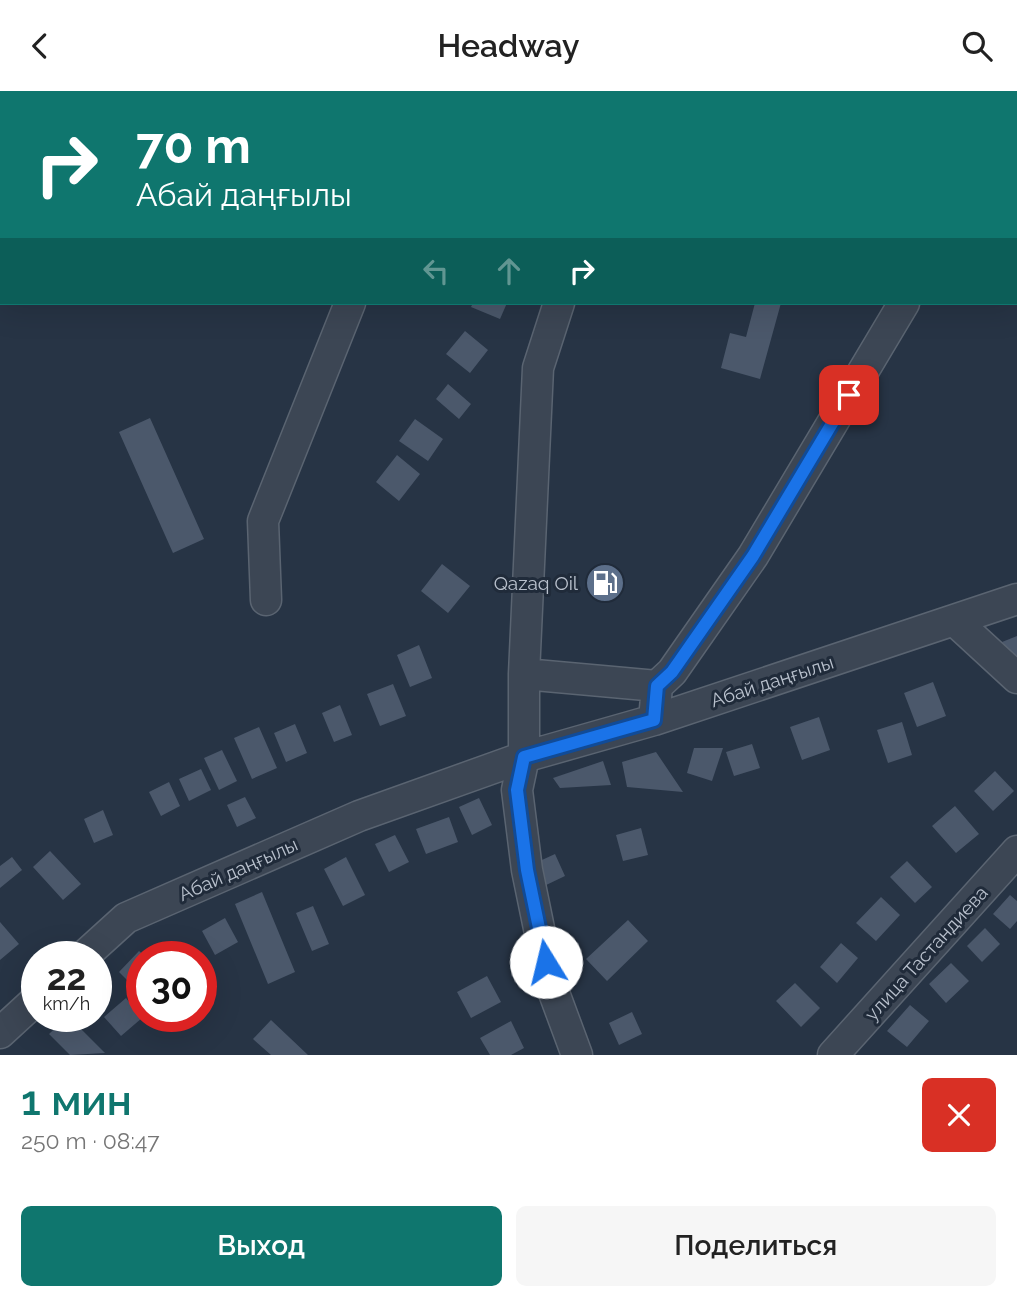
<!DOCTYPE html>
<html lang="ru">
<meta charset="utf-8">
<style>
body{margin:0;font-family:Raleway,sans-serif;background:#f6f6f6;color:#222;height:100vh;display:flex;flex-direction:column;font-size:26px;white-space:nowrap}
*{box-sizing:border-box;margin:0}
p{font-size:23px;color:#767676}
.icon{flex:none;width:38px;height:38px;fill:none;stroke:currentColor;stroke-width:2;stroke-linecap:round;stroke-linejoin:round}
.map{position:relative;height:964px;overflow:hidden}
.side{display:flex;flex-direction:column;background:#fff;flex:1}
.side>*{flex:none}
.guide{position:absolute;left:0px;top:0px;width:1018px;height:214px;box-shadow:0 7px 28px #0002;background:#0f766e;color:#fff;overflow:hidden}
.speed{position:absolute;left:21px;top:850px;display:flex;gap:14px;font-size:35px;font-weight:700;text-align:center}
.speed>*{display:grid;place-content:center;width:91px;height:91px;border-radius:50%;background:#fff;box-shadow:0 7px 28px #0002;line-height:1}
.speed small{font-size:18px;font-weight:400}
.speed .limit{border:10px solid #d22;background:#fff;color:#111}
.pin{position:absolute;display:grid;place-items:center;width:60px;height:60px;color:#fff;margin:-30px;border-radius:14px;box-shadow:0 4px 10px #0006}
.me{position:absolute;width:77px;margin:-38px;rotate:351deg;stroke-linejoin:round;filter:drop-shadow(0 0 5px #0008)}
.turn{display:flex;align-items:center;gap:24px;height:147px;padding:0 21px;font-size:32px}
.turn .icon{width:91px;height:91px;stroke-width:2.5}
.turn b{display:block;font-size:49px;line-height:60px}
.lanes{display:flex;align-items:center;height:66px;padding:0 21px;background:#0003;justify-content:center;gap:35px;direction:ltr}
.lanes .off{opacity:.35}
.round{display:grid;place-items:center;flex:none;width:74px;height:74px;border-radius:10px;background:#f6f6f6}
.head{display:flex;align-items:center;justify-content:space-between;height:119px;padding:0 21px}
h1{font-size:42px;font-weight:600;line-height:52px;color:#0f766e}
.action{display:flex;gap:14px;margin-top:auto;padding:14px 21px}
.action a{flex:1;height:80px;border-radius:10px;background:#0f766e;color:#fff;font-size:28px;font-weight:600;line-height:80px;text-align:center}
.action a+a{background:#f6f6f6;color:#222}
header{display:flex;justify-content:space-between;align-items:center;height:91px;padding:0 21px;background:#fff;font-size:32px;font-weight:600}
.map>svg:first-child{display:block}
.building{fill:#4b586b}
.lines{fill:none;stroke-linecap:round;stroke-linejoin:round}
.minor-casing{stroke:#5a6471;stroke-width:33}
.minor{stroke:#3c4654;stroke-width:30}
.route-casing{stroke:#114b97;stroke-width:18}
.route{stroke:#1a73e8;stroke-width:12}
.labels{text-anchor:middle;stroke-width:6;stroke-linejoin:round;paint-order:stroke}
.poi-label{font-size:19px;fill:#b9c1cd;stroke:#202b3a;text-anchor:end}
.street-label{font-size:19px;fill:#b9c1cd;stroke:#202b3a}
</style>
<header><svg class="icon" aria-label="back" viewBox="0 0 24 24"><path d="M15 5l-7 7 7 7"/></svg>Headway<svg class="icon" aria-label="search" viewBox="0 0 24 24"><circle cx="10" cy="10" r="6"/><path d="M15 15l6 6"/></svg></header>
<div class="map">
<svg width="1017" height="964" viewBox="0 0 1017 964">
<rect width="100%" height="100%" fill="#273445"/>
<!-- building -->
<path class="building" d="M473,212H507L500,228L471,216Z
M755,212H781L760,288L721,277L730,242L746,246Z
M465,240L488,259L470,282L446,263Z
M448,293L471,313L459,328L436,308Z
M150,327L204,448L173,462L119,341Z
M415,328L443,348L428,370L399,350Z
M397,364L420,383L399,410L376,391Z
M442,473L470,495L448,522L421,500Z
M1017,545V569L1002,551Z
M419,554L432,587L410,596L397,564Z
M933,591L946,625L917,636L904,602Z
M393,593L406,625L380,635L367,603Z
M340,614L352,644L334,651L322,622Z
M819,626L830,659L802,669L790,636Z
M902,631L912,664L888,672L877,639Z
M295,633L307,662L286,671L274,642Z
M259,636L277,677L252,688L234,647Z
M752,653L760,677L734,685L726,661Z
M694,657H723L712,690L687,682Z
M222,659L237,690L219,699L204,667Z
M656,661L683,701L627,696L622,671Z
M603,670L611,694L560,697L553,687Z
M201,678L211,699L189,710L179,688Z
M995,680L1014,700L993,720L974,700Z
M169,691L180,715L161,725L149,701Z
M245,706L256,727L237,736L227,714Z
M479,707L492,734L472,744L459,716Z
M955,715L979,743L956,762L932,735Z
M103,719L113,744L94,752L84,728Z
M449,726L458,751L426,763L416,738Z
M641,737L648,764L623,770L616,744Z
M395,744L409,771L389,781L375,753Z
M50,760L81,793L63,809L33,776Z
M555,763L565,785L542,796L531,774Z
M12,766L22,779L0,797V775Z
M346,766L365,804L343,815L324,778Z
M907,770L932,796L915,812L890,786Z
M262,801L295,881L268,893L235,813Z
M1010,804L1017,810V830L1010,838L993,823Z
M881,806L900,824L876,850L856,832Z
M313,815L329,853L312,860L296,822Z
M225,827L238,851L215,864L202,840Z
M628,829L648,850L607,890L586,868Z
M0,831L19,853L0,869Z
M985,837L1000,853L982,871L967,855Z
M841,852L858,867L837,892L820,876Z
M139,860L146,866H142V898L139,901L119,881Z
M951,872L969,890L946,912L929,893Z
M487,885L501,911L471,927L457,901Z
M795,892L820,917L801,936L776,910Z
M126,907L142,927L121,945L104,926Z
M910,914L929,930L907,956L887,940Z
M632,921L642,943L619,954L609,932Z
M67,926H69L105,962L70,964L49,943Z
M271,929L308,964H271L253,948Z
M511,930L524,957L511,964H490L480,947Z"/>
<g class="lines">
<defs>
<path id="minor" d="M405,0L406,2
M455,0L457,2
M625,2V0
M559,212L538,277L524,583V666L517,699L527,779L550,891L577,964
M266,509L263,430L350,212
M954,529L1017,587
M524,583L657,595
M654,629L657,595L672,581L753,465L904,212
M83,866L126,827L359,725L524,666L654,629L1017,508
M0,942L37,908
M833,964L1017,760"/>
</defs>
<!-- minor casing -->
<use href="#minor" class="minor-casing"/>
<!-- minor -->
<use href="#minor" class="minor"/>
</g>
<g class="lines">
<defs>
<path id="route" d="M546,871L527,779L517,699L524,666L654,629L657,595L672,581L753,465L849,304"/>
</defs>
<!-- route casing -->
<use href="#route" class="route-casing"/>
<!-- route -->
<use href="#route" class="route"/>
</g>
<!-- icons -->
<defs>
<symbol id="fuel-disc" viewBox="-11 -11 22 22"><circle r="9.5" fill="#5c6f8a" stroke="#202b3a"/><path d="M-5.5-6h7V0h2V4h1.3V-2.5L3-4.5l.8-.8L6-3V5H2.5V1h-1V6h-7ZM-4.2-4.7v3.2H.2V-4.7Z" fill="#fff"/></symbol>
</defs>
<g fill-rule="evenodd">
<use href="#fuel-disc" x="583" y="470" width="44" height="44"/>
</g>
<g class="labels">
<!-- poi labels -->
<g class="poi-label">
<text x="578" y="499">Qazaq Oil</text>
</g>
<!-- street labels -->
<g class="street-label">
<text transform="translate(772 590) rotate(-18)" y="7">Абай даңғылы</text>
<text transform="translate(238 778) rotate(-24)" y="7">Абай даңғылы</text>
<text transform="translate(926 862) rotate(-48)" y="7">улица Тастандиева</text>
</g>
</g>
</svg>
<div class="speed"><div>22<small>km/h</small></div><div class="limit">30</div></div>
<div class="pin" style="left:849px;top:304px;background:#d93025"><svg class="icon" aria-label="arrive" viewBox="0 0 24 24"><path d="M6 21V4h12l-3 4 3 4H6"/></svg></div>
<svg class="me" style="left:546px;top:871px" viewBox="-20 -20 40 40"><circle r="19" fill="#fff"/><path d="M0-13L10 11 0 6-10 11z" fill="#1a73e8"/></svg>
<div class="guide">
<div class="turn"><svg class="icon" aria-label="right" viewBox="0 0 24 24"><path d="M7 20v-9h11M14 6l5 5-5 5"/></svg><div><b>70 m</b>Абай даңғылы</div></div>
<div class="lanes"><svg class="icon off" aria-label="left" viewBox="0 0 24 24"><path d="M17 20v-9H6M10 6l-5 5 5 5"/></svg><svg class="icon off" aria-label="ahead" viewBox="0 0 24 24"><path d="M12 20V5M6 11l6-6 6 6"/></svg><svg class="icon" aria-label="right" viewBox="0 0 24 24"><path d="M7 20v-9h11M14 6l5 5-5 5"/></svg></div>
</div>
</div>
<section class="side">
<div class="head"><div><h1>1 мин</h1><p>250 m · 08:47</p></div><a class="round" style="background:#d93025;color:#fff"><svg class="icon" aria-label="close" viewBox="0 0 24 24"><path d="M6 6l12 12M18 6L6 18"/></svg></a></div>
<div class="action"><a>Выход</a><a>Поделиться</a></div>
</section>
